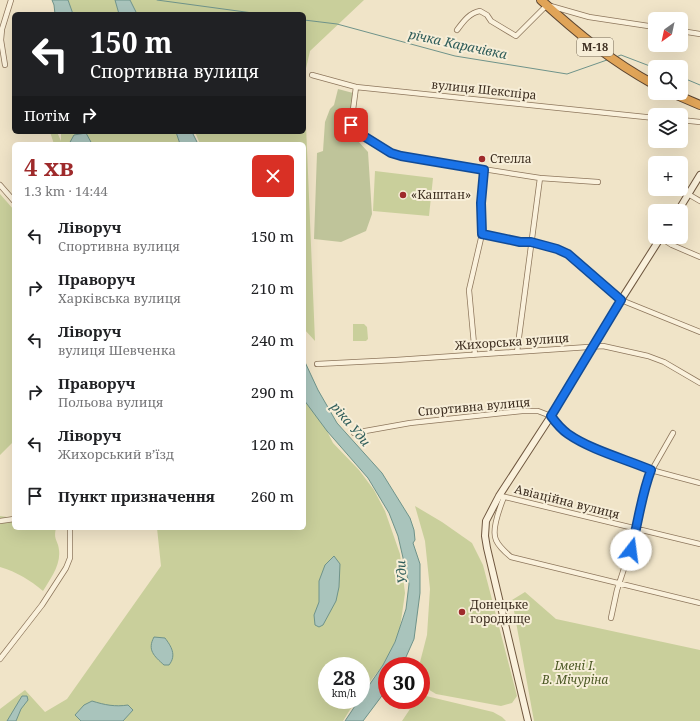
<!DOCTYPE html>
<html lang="uk">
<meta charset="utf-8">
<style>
body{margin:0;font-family:"Noto Serif",serif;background:#f2f2f2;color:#202124;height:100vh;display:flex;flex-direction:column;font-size:15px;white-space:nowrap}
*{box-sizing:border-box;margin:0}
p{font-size:13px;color:#757577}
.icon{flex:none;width:22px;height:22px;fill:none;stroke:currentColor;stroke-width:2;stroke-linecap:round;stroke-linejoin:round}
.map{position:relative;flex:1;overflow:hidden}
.details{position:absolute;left:12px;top:142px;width:294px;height:388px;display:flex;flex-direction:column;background:#fff;border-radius:6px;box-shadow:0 4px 16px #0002}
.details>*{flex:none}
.hud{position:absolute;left:12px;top:12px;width:294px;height:122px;border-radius:6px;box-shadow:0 4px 16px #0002;background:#202124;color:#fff;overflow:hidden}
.needle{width:26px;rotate:213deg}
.buttons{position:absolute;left:648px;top:12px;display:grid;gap:8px}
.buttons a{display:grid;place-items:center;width:40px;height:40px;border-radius:6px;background:#fff;box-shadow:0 4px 16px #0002;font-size:20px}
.speed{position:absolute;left:318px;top:657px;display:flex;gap:8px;font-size:20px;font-weight:700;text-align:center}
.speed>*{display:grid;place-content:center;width:52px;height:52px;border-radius:50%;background:#fff;box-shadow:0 4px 16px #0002;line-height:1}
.speed small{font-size:10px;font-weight:400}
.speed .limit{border:6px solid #d22;background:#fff;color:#111}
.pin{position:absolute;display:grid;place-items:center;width:34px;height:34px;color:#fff;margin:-17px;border-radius:8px;box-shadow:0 2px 6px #0006}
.me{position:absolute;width:44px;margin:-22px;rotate:15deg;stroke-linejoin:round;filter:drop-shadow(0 0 3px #0008)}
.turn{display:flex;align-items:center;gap:14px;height:84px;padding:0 12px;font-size:18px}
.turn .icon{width:52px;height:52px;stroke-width:2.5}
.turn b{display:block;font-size:28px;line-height:34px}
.then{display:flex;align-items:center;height:38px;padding:0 12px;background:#0003;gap:8px;font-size:15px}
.round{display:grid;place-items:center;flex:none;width:42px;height:42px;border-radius:6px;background:#f2f2f2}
.head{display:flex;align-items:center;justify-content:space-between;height:68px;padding:0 12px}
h1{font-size:24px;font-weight:700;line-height:30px;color:#9e2a2b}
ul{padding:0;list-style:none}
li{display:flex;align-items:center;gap:12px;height:52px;padding:0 12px}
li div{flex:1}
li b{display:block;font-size:15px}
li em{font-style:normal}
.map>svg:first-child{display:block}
.green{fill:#c9cf9b}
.cemetery{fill:#bfc49a}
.water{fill:#a9c4bc;stroke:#6f938a}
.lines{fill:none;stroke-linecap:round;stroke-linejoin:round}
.stream{stroke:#6f938a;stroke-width:1}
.street-casing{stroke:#8d765c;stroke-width:6}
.secondary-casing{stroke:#6f573f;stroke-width:8}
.highway-casing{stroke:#5b4430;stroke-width:10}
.street{stroke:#faf1dc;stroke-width:4.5}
.secondary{stroke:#faf1dc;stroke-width:6}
.highway{stroke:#e0a458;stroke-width:8}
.route-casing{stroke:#114b97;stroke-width:10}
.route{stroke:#1a73e8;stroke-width:7}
.poi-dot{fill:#9e2a2b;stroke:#f7eed8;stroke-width:1.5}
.labels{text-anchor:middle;stroke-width:4;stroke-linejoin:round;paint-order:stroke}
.shield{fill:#f7eed8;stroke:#756857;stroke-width:1}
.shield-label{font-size:11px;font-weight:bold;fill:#3d2e20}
.street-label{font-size:12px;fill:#3d2e20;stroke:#f7eed8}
.poi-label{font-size:12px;fill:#3d2e20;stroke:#f7eed8;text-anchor:start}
.park-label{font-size:12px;font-style:italic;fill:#4d5a26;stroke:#f7eed8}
.water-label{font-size:13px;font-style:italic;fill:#2f5d5a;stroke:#f7eed8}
</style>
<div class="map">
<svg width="700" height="721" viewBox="0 0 700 721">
<rect width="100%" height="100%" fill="#f0e4c8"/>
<!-- green -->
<path class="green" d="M68,0H115L119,14H73Z
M130,0H364L310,51L304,77L315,341L304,329V144H211L210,142L200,144L195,132H304V14H137Z
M50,132H57L61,141V132H176L180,144H54Z
M375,171L433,178L429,216L373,211Z
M0,194L14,210V441L0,455Z
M353,324H364L367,327L368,339L366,341H353Z
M304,397L327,431L333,443L359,470L374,490L385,511L400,554L405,593L400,628L395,642L383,665L361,693V666H327V700H356L343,721H0V709L25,690L45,712L67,699L161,566L157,528H304Z
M415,506L442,522L472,543L483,565L517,696L512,703L501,706L436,694L421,685V666H419L427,635L430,589L425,541Z
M0,516L14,518V528H56C53,540 58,540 59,550C61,565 50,579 43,591C30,580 17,572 0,567Z
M525,592L556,619L700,650V721H534L512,600Z
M422,695L493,712L502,717L506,721H402L412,706L417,700H421Z"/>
<!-- cemetery -->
<path class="cemetery" d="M338,89L353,93L348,130L368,152L372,214L366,231L341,242L314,239L317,153L323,151L325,122L330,109L334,105Z"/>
<!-- water -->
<path class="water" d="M52,0H68L73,14H55L54,5Z
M115,0H130L137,14H119Z
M176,132H192L198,144H180Z
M86,133L92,144H69L74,135Z
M304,360L318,390L337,423L382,473L410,518L414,530L415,540L413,543L420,564V593L414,639L402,666H387V689L363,721H345L359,700H361V697L383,665L395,642L406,609L409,584L398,536L389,513L368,478L327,431L304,400Z
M334,556L340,564L339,587L336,601L323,625L319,627L315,625L314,615L319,602V581L325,565Z
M154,637L165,638C171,646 177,655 169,665H164C154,656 147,650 154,637Z
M22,696H27L28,700L21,709L16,721H7Z
M92,701C105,705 115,707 128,705L133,710L123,721H81L75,715L84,705Z"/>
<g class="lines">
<!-- stream -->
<path class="stream" d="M157,0L260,14
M304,20L337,24L455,56L567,74L607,60
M616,57L621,55L655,68
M681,77L700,85"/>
<defs>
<path id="street" d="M457,30C463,22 469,13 480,11L487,15L491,21L516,36L547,5L589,17L655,27
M681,31L700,34
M5,65L1,40L2,29L11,0
M312,75L356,87L655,118
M356,87L351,125L354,130L391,153L401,156L540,178L598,182
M681,120L700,122
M0,185L14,201
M688,194L700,201
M482,234L520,242H531L557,249L568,254L621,300L700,332
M661,238L672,245L700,257
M517,352L540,178
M475,355L469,290L482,234L481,203L484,170
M317,364L396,360L603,346L648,356L664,362L700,383
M354,433L410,423L522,411H538L551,416L558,425L569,434L591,446L651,470L700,483
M501,496L700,544
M504,497C500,507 491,530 496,540C499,547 505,552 511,557L700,603
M0,521L14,519
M611,618L617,590L637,529L645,489L649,475L673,433
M0,659L42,605L66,568L70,558V528"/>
<path id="secondary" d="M678,211L700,175
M528,721L487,548L485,536L486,521L499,496L551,416L621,300L661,237"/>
<path id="highway" d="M541,0C577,33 611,61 655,85
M672,93L700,105"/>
</defs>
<!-- street casing -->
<use href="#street" class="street-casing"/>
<!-- secondary casing -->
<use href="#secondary" class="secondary-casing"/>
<!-- highway casing -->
<use href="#highway" class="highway-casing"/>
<!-- street -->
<use href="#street" class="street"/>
<!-- secondary -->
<use href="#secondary" class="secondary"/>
<!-- highway -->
<use href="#highway" class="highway"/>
</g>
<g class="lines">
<defs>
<path id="route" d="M351,125L354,130L391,153L401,156L484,170L481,203L482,234L520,242H531L557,249L568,254L621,300L551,416C556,423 561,429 568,434C591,450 625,459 651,470C641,496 638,524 631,550"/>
</defs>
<!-- route casing -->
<use href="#route" class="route-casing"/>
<!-- route -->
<use href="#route" class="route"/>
</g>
<!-- markers -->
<g class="poi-dot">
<circle cx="482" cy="159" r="4"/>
<circle cx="403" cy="195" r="4"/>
<circle cx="462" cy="612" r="4"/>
</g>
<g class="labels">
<!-- shield labels -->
<rect class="shield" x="577" y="38" width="36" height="18" rx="3"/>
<g class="shield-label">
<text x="595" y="51">М-18</text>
</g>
<!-- street labels -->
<g class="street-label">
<text transform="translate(484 90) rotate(6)" y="4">вулиця Шекспіра</text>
<text transform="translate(512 342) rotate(-4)" y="4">Жихорська вулиця</text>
<text transform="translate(474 407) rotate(-5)" y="4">Спортивна вулиця</text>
<text transform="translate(567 502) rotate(14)" y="4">Авіаційна вулиця</text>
</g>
<!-- poi labels -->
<g class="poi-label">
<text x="490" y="163">Стелла</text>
<text x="411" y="199">«Каштан»</text>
<text x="470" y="609">Донецьке<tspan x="470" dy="14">городище</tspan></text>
</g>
<!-- park labels -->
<g class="park-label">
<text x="575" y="670">Імені І.<tspan x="575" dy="14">В. Мічуріна</tspan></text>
</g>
<!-- water labels -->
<g class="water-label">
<text transform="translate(458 44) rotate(12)" y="5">річка Карачівка</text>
<text transform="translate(351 424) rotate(50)" y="5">ріка Уди</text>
<text transform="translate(401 572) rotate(-95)" y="5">Уди</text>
</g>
</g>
</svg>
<div class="buttons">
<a><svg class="needle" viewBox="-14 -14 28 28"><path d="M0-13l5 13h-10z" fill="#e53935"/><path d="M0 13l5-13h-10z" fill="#757577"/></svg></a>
<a><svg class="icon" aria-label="search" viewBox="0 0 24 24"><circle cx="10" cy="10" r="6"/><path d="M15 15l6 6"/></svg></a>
<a><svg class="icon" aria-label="layers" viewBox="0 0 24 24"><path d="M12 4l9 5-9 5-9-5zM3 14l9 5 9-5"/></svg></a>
<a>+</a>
<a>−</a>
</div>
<div class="speed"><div>28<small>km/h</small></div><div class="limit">30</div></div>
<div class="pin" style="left:351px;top:125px;background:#d93025"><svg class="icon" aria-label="arrive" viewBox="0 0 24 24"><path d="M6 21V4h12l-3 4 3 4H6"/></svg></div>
<svg class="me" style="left:631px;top:550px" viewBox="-20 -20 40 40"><circle r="19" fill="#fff"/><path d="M0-13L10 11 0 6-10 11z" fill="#1a73e8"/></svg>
<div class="hud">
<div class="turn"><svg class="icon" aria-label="left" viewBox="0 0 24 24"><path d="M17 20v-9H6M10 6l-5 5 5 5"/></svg><div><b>150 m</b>Спортивна вулиця</div></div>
<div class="then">Потім<svg class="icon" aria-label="right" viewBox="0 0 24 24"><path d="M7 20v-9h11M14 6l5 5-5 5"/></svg></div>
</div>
<section class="details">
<div class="head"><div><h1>4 хв</h1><p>1.3 km · 14:44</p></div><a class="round" style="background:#d93025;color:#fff"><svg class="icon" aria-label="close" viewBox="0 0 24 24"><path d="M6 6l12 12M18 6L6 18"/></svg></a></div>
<ul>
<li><svg class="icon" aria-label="left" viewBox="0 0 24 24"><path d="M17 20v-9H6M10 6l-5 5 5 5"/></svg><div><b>Ліворуч</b><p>Спортивна вулиця</p></div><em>150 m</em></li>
<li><svg class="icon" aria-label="right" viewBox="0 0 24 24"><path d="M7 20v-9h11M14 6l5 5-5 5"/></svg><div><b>Праворуч</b><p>Харківська вулиця</p></div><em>210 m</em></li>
<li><svg class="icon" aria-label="left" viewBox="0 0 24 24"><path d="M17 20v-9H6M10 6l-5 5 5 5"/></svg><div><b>Ліворуч</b><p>вулиця Шевченка</p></div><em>240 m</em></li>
<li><svg class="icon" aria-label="right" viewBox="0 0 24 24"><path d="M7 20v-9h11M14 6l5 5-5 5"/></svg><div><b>Праворуч</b><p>Польова вулиця</p></div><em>290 m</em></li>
<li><svg class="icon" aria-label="left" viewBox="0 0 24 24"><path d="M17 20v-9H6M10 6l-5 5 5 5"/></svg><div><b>Ліворуч</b><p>Жихорський в’їзд</p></div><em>120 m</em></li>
<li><svg class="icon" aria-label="arrive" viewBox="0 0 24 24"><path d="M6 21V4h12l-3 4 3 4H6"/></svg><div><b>Пункт призначення</b></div><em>260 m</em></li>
</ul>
</section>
</div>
